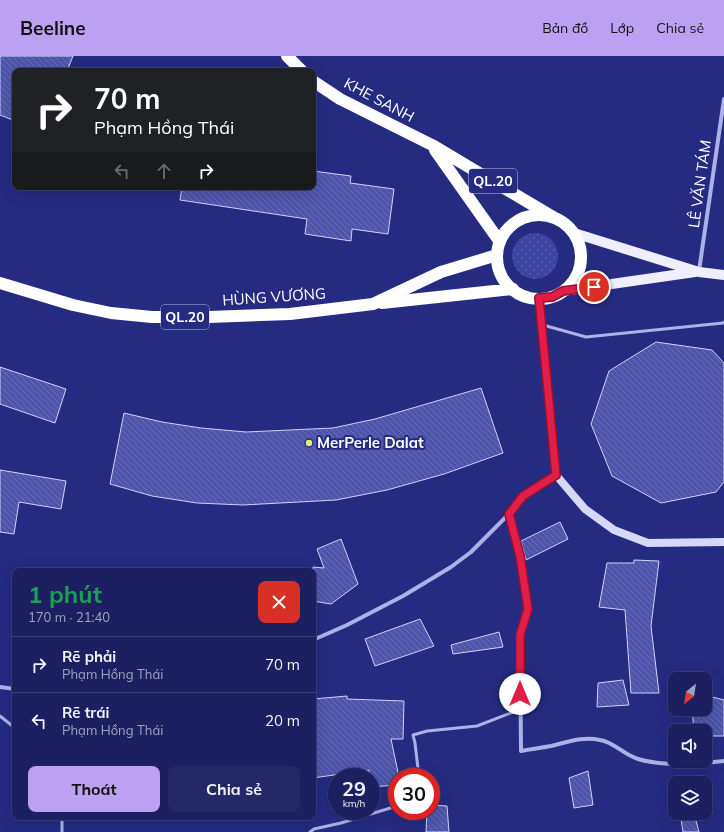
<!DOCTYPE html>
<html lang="vi">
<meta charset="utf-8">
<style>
body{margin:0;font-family:Mulish,sans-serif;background:#252867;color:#f1f3f6;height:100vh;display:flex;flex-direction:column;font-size:15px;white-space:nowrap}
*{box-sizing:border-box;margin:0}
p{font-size:13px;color:#a0a3bd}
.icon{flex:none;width:22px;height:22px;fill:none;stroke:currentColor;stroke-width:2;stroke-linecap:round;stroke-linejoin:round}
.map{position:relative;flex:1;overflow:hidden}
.sheet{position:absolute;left:12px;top:512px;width:304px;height:252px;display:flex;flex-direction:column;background:#1c2061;border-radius:8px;box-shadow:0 4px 16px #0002,0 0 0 1px #3a3e76}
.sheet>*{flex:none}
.guide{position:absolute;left:12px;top:12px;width:304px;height:122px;border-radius:8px;box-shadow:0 4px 16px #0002,0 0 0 1px #3a3e76;background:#202124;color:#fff;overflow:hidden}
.needle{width:26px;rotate:210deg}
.fabs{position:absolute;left:668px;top:616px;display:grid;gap:8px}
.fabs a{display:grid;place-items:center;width:44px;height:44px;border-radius:8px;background:#1c2061;box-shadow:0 4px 16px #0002,0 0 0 1px #3a3e76;font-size:20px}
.speed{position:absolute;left:328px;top:712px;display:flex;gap:8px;font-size:20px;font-weight:700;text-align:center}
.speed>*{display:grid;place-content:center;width:52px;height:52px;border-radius:50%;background:#1c2061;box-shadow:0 4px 16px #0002,0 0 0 1px #3a3e76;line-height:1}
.speed small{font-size:10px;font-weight:400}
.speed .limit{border:6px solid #d22;background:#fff;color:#111}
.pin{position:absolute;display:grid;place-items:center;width:34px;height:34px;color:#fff;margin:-17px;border:2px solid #fff;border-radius:50%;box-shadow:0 1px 4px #0007}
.me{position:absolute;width:44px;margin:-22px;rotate:0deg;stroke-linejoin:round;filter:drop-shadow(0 0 3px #0008)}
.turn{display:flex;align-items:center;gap:14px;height:84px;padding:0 16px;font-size:18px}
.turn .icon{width:52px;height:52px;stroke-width:2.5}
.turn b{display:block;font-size:28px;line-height:34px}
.lanes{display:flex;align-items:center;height:38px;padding:0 16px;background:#0003;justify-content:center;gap:20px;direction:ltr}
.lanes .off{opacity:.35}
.round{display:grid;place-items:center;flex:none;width:42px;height:42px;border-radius:8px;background:#252867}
.summary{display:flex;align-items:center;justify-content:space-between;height:68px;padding:0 16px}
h1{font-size:24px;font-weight:700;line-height:30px;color:#1e9e55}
.action{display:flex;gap:8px;margin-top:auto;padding:8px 16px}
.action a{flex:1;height:46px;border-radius:8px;background:#bca0f2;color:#111;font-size:16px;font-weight:700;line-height:46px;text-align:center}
.action a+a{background:#252867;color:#f1f3f6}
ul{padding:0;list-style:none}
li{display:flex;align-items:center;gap:12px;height:56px;padding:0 16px;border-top:1px solid #3a3e76}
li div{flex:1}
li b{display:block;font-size:15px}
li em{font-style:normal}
header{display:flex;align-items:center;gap:24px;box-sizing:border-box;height:56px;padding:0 20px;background:#bca0f2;color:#111}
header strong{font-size:19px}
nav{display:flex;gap:22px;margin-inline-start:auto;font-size:14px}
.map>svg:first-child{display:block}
.grass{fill:url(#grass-dots)}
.building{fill:url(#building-back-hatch);stroke:#d0d3f5}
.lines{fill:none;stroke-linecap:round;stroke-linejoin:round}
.lane{stroke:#acb1e7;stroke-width:3}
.street{stroke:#acb1e7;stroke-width:4}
.secondary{stroke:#d6d8f6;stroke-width:8}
.primary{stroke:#eeeefd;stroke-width:10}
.highway{stroke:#fff;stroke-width:12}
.route-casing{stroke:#92132f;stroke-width:10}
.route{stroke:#e11d48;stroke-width:7}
.poi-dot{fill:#e6f171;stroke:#252b81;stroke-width:1.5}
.labels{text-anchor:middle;stroke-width:4;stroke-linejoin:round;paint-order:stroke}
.shield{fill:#252b81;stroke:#bebfd9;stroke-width:1}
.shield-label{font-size:14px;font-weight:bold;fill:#fff}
.street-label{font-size:15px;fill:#fff;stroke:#252b81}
.poi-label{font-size:15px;font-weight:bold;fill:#fff;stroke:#252b81;text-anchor:start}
</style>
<header>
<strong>Beeline</strong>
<nav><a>Bản đồ</a><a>Lớp</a><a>Chia sẻ</a></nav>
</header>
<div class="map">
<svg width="724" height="776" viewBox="0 0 724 776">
<defs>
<pattern id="grass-dots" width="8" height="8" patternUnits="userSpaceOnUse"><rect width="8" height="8" fill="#3c44a0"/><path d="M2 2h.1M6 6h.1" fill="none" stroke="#5960ae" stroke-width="1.8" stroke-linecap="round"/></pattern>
<pattern id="building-back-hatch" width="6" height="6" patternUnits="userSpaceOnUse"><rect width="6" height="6" fill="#4d54aa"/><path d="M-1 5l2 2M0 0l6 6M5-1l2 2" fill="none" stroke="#686eb7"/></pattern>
</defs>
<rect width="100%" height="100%" fill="#252b81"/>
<!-- grass -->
<path class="grass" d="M512 200a23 23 0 1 1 46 0a23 23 0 1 1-46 0Z"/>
<!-- building -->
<path class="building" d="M0,0H73L67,15H15V65L0,59Z
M313,115L351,120L350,127L394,133L388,178L352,173L351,185L305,178L307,163L180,144L182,131H313Z
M656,286L712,294L724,307V426L716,436L661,447L612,420L591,368L609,315Z
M0,311L66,333L55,367L0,348Z
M481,332L503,397L444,418L387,434L336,444L243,449L197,447L152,440L110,428L124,357L162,366L201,372L246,376L333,372L375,363Z
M0,414L66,425L61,453L19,446L14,478L0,476Z
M560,466L568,483L526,504L521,485Z
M341,483L358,528L331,548L313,545V511L324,512L317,493Z
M634,504L659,505L651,570L659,637H631L625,554L599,551L607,507H634Z
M420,563L434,590L375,610L365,583Z
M499,576L503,591L453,598L451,589Z
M623,624L629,649L597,651L598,627Z
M705,639L724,644V680H705V675H694L692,653H705Z
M347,640V643L404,645L403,683H391L399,721H397V729L371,731V721H369V714L313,722V643Z
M588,715L593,749L574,752L569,722Z
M431,749L447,750L449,776H426L427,755H431Z
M680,757H694L699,776H683Z"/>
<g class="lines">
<!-- lane -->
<path class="lane" d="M543,269L586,281L723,267L724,266
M0,660L15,672
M419,721L415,687L413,679L427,675L477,670L521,653
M62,761V776
M310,776L314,773L341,767L397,750"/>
<!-- street -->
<path class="street" d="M699,215L724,43
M509,458L520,500L528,553L520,579L521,695C531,693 541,692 551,690C568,686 583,680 600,684C614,686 624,699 638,703C664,711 698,708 724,705
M313,584L347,569L403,540L451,511L471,496L509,458L523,440L556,420
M0,631L15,633"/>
<!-- secondary -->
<path class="secondary" d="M539,242L556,419L585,453L614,474L648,487L724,486"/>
<!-- primary -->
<path class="primary" d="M574,177L699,216L724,219
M563,235L695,216"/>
<!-- highway -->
<path class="highway" d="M287,0L302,15
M313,25L340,43L432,89L553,161
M435,94L500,186
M497 201a42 42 0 1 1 84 0a42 42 0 1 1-84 0Z
M0,227L73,249L111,257L152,261H209L290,258L373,248L441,216L497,199
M382,247L513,233"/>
</g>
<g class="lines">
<defs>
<path id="route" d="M520,638V579L528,553L520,500L509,458L523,440L556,419L539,242L552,241L563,235L594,231"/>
</defs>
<!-- route casing -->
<use href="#route" class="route-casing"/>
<!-- route -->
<use href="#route" class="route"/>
</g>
<!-- markers -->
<circle class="poi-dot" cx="309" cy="387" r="4"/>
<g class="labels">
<!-- shield labels -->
<g class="shield">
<rect x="469" y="113" width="48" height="24" rx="3"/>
<rect x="161" y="249" width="48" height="24" rx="3"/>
</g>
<g class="shield-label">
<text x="493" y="130">QL.20</text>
<text x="185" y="266">QL.20</text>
</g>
<!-- street labels -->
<g class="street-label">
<text transform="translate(379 44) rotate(28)" y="5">KHE SANH</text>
<text transform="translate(700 128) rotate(-82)" y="5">LÊ VĂN TÁM</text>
<text transform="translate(274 241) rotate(-4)" y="5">HÙNG VƯƠNG</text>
</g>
<!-- poi labels -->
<g class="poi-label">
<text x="317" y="392">MerPerle Dalat</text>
</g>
</g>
</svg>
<div class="fabs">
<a><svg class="needle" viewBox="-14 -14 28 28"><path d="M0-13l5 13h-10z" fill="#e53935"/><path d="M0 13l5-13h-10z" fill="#a0a3bd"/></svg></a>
<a><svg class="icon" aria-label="sound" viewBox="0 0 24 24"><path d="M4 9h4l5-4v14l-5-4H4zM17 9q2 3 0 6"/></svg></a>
<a><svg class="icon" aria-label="layers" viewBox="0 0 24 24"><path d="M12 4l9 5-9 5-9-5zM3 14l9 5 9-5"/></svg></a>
</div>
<div class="speed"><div>29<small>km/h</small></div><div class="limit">30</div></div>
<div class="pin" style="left:594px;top:231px;background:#d93025"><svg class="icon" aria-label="arrive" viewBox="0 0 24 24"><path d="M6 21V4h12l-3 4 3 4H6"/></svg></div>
<svg class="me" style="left:520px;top:638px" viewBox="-20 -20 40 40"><circle r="19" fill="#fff"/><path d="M0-13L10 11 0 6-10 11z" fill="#e11d48"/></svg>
<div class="guide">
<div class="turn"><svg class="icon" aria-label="right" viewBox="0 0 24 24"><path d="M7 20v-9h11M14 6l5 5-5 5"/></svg><div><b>70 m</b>Phạm Hồng Thái</div></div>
<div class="lanes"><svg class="icon off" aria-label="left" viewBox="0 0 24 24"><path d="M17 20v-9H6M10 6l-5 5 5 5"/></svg><svg class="icon off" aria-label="ahead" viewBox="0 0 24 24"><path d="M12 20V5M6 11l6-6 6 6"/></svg><svg class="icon" aria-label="right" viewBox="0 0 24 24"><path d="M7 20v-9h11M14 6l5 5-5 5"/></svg></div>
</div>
<section class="sheet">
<div class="summary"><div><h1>1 phút</h1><p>170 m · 21:40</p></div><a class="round" style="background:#d93025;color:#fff"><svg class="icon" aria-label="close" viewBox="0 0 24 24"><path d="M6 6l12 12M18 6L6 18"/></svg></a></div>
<ul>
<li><svg class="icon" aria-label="right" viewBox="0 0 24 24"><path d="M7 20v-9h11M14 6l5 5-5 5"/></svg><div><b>Rẽ phải</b><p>Phạm Hồng Thái</p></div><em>70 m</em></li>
<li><svg class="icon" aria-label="left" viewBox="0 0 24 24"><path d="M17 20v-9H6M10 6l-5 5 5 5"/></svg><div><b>Rẽ trái</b><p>Phạm Hồng Thái</p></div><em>20 m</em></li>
</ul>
<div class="action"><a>Thoát</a><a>Chia sẻ</a></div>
</section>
</div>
